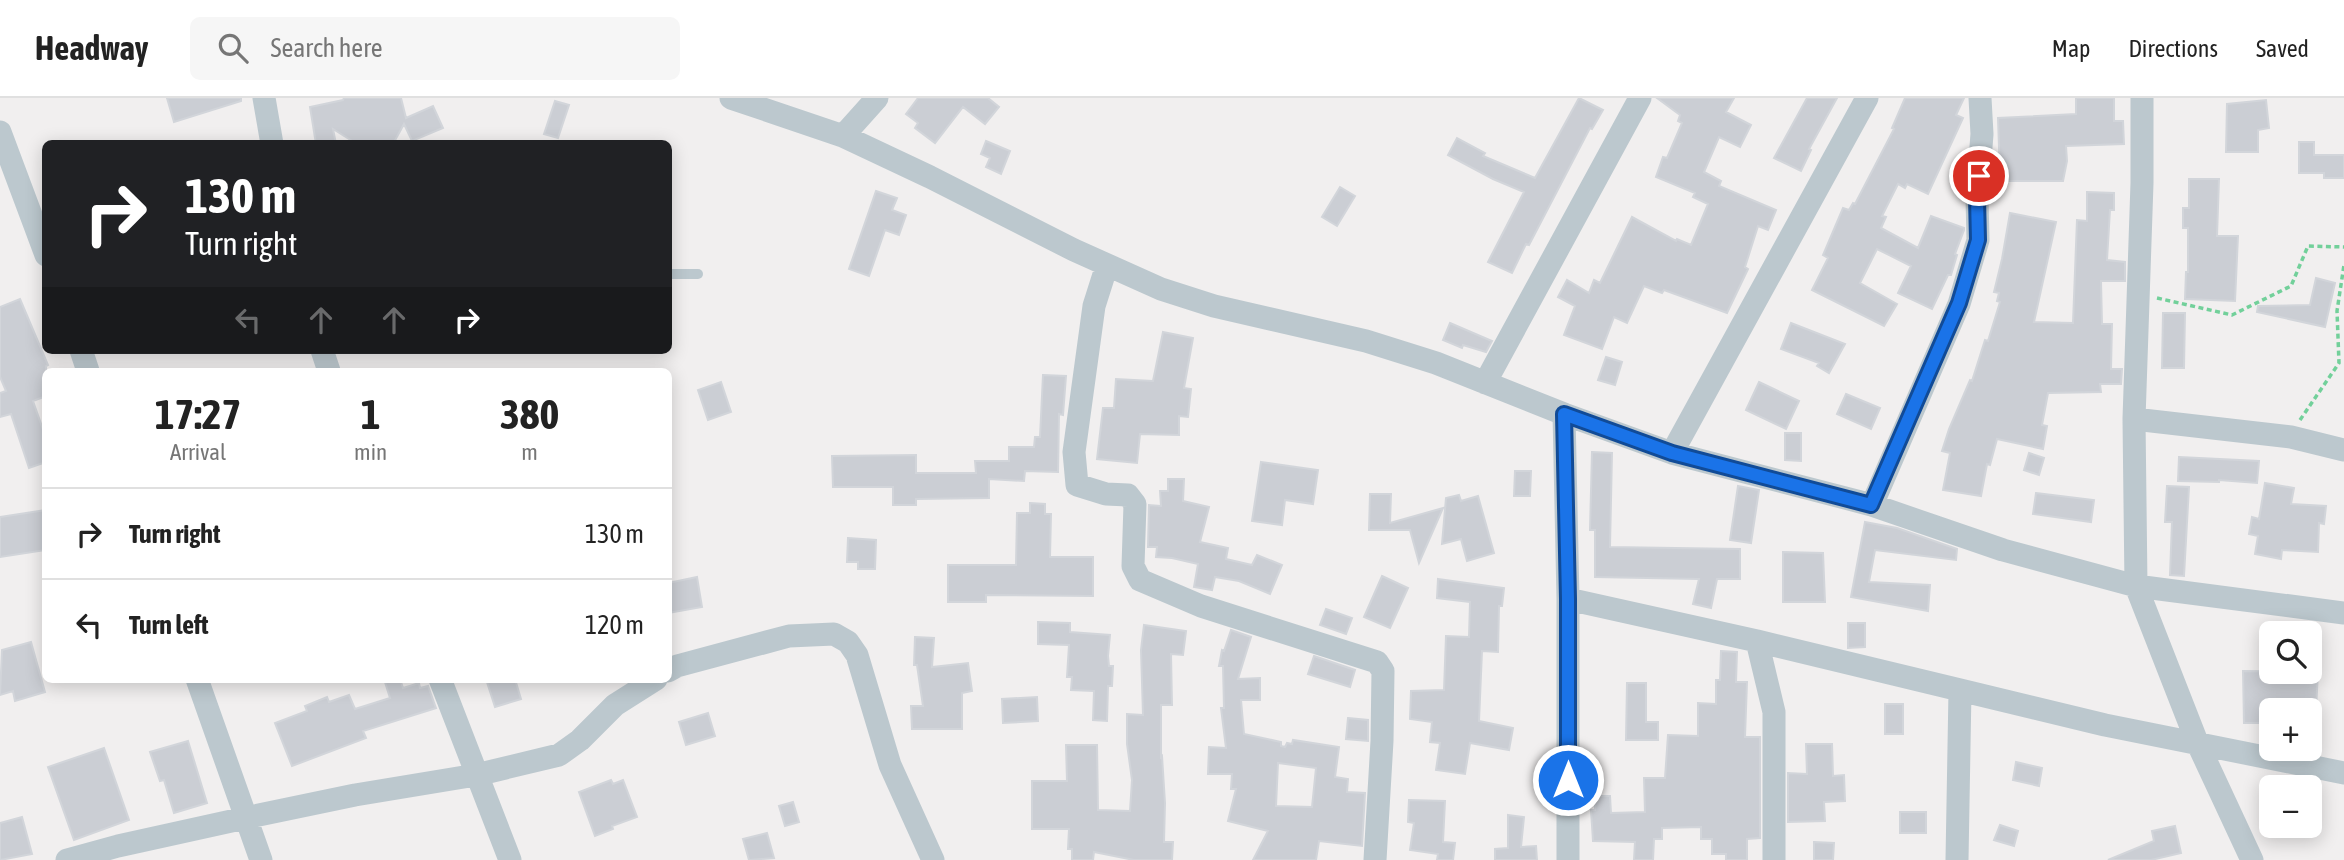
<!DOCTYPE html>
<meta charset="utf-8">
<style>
body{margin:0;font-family:"Asap Condensed",sans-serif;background:#f6f6f6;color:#222;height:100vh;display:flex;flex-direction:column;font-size:26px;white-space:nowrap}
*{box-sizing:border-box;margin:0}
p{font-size:23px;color:#767676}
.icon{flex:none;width:38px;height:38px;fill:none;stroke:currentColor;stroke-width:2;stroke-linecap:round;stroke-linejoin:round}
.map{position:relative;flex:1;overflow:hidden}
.details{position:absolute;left:42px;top:270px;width:630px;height:315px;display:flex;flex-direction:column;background:#fff;border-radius:10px;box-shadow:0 4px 18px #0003}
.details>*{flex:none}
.guide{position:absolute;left:42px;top:42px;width:630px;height:214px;border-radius:10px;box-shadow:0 4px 18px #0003;background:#202124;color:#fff;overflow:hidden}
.buttons{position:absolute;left:2259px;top:523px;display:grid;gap:14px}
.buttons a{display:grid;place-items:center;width:63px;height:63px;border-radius:10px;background:#fff;box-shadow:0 4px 18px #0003;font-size:35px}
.pin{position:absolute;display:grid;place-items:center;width:60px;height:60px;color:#fff;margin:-30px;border:4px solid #fff;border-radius:50%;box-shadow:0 2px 7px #0007}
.me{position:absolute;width:77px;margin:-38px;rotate:0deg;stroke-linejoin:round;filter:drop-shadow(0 0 5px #0008)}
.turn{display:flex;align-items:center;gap:24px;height:147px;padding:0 28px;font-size:32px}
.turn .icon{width:91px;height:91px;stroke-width:2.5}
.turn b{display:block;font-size:49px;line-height:60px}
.lanes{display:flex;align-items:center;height:66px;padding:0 28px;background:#0003;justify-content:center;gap:35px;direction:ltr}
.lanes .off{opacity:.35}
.eta{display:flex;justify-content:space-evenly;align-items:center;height:119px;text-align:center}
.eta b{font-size:42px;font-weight:700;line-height:49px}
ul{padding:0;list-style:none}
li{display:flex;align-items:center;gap:21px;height:91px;padding:0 28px;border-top:2px solid #e0e0e0}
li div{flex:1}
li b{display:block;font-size:26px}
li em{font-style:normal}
header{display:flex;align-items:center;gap:42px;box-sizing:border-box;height:98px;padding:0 35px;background:#fff;border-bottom:2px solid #e0e0e0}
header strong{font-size:33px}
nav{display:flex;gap:38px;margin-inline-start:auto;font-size:24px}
.search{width:490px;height:63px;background:#f6f6f6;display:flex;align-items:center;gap:18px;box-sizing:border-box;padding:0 24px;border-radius:10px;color:#767676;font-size:26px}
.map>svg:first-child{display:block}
.building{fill:#cbced4;stroke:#d2d5da;stroke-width:2;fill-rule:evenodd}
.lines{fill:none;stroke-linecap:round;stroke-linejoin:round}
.path{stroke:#72d09a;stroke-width:3.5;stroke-dasharray:5 3.5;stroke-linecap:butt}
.service{stroke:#bcc8ce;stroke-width:10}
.minor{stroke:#bcc8ce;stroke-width:23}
.route-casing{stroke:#114b97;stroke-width:18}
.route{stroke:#1a73e8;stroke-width:12}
</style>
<header>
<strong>Headway</strong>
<div class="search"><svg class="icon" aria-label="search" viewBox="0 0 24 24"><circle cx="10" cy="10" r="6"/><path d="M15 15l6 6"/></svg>Search here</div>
<nav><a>Map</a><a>Directions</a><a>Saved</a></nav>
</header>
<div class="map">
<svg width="2344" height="762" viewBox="0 0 2344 762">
<rect width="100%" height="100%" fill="#f1efef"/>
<!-- building -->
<path class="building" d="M167,0H241V3L174,24Z
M344,0H401L406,20L433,8L443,30L412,43L404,26L393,46H357L333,31L336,46H316L310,9L343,2Z
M918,0H988L999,9L985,26L963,9L935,45L915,30L918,25L906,16Z
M1579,0L1603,12L1592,31L1590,30L1529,147L1526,146L1512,175L1488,164L1524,94L1493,81L1448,57L1457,40L1485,55L1483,58L1535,80Z
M1657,0H1734L1726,14L1751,27L1740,49L1719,39L1704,74L1721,83L1719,88L1776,112L1768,132L1758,128L1745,169L1748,171L1727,215L1664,192L1662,195L1644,188L1627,225L1614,219L1602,251L1564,237L1575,208L1558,199L1567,182L1589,195L1594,182L1600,185L1632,119L1676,143L1677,141L1691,147L1708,106L1693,99L1695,95L1656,79L1663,59L1667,60L1682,25L1678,23L1680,17Z
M1807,0H1837L1809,51L1811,52L1801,73L1774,60Z
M1905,0H1964L1956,17L1963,20L1928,96L1907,86L1905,90L1898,86L1882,118L1886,119L1881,130L1918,150L1931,118L1964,130V132L1955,156L1957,157L1951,177H1948L1932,211L1898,195L1911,168L1877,151L1860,185L1897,206L1884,228L1812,192L1828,160L1823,157L1843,110L1849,112L1853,105L1855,106L1894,31L1892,30Z
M2076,0H2114V23H2123L2124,46L2066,48L2067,63L2063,83H2006V80L2000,79L1998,20L2076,16Z
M2266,2L2269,30L2258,32V54H2226L2227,6Z
M555,3L569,7L558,40L544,36Z
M986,43L1010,53L1001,76L986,69L990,60L981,56Z
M2299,44H2314V57H2344V80H2324V75H2299Z
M2189,81H2219L2217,138H2238L2235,203L2185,201L2186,174H2188V130H2183V110H2189Z
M1340,89L1355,98L1337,128L1322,119Z
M876,93L897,100L892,112L906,117L899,137L885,132L869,178L849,171Z
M2087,94L2114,95V112H2110L2107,162L2125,164V183H2101L2102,226H2112L2111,271H2122L2121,286H2100L2101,294L2048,295L2042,327L2047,328L2043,351L1997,341L1990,367L1987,366L1981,398L1943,392L1950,355L1942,353L1949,331L1970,282L1972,283L1985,242L1988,243L2000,204L1997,203L1999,195L1994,194L2002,161L2010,115L2056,124L2034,224L2073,225L2077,122L2087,123Z
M2316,180L2335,185L2325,229L2257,214L2258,208L2310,207Z
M20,201L48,267L46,268V298L33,303L46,340V364L29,370L11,316L0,319V295L6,293L0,279V209Z
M2163,215H2185L2184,270H2162Z
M1450,225L1492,243L1486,254L1463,247L1462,250L1443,242Z
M1791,225L1845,246L1829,275L1817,268L1819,265L1781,251Z
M1163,234L1193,240L1184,290L1191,291L1188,319L1179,318V337L1140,336L1137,365L1097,361L1103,310H1114L1116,281L1153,283Z
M1606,259L1622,264L1615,287L1598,282Z
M1043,277L1066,278L1063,317L1059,316L1058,374L1025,373L1024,383L989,381V400L916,401V407H893V389H833L832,358L916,357V375H976L975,363H1009V349H1034L1035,339H1040Z
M721,284L731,314L708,322L698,292Z
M1759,284L1799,303L1786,331L1746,312Z
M1846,296L1880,310L1871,331L1837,316Z
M1785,335H1801V363L1785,362Z
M1592,354L1612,355L1610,449L1740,451V481H1717L1711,510L1693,506L1699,481L1595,479V432H1590Z
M2029,355L2044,360L2039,377L2024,372Z
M2179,359L2259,363L2257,385L2219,382V384L2178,383Z
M1261,364L1318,372L1313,406L1285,402L1282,427L1252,423Z
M1515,373H1531L1530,398H1514Z
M1168,381H1184L1183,403L1209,409L1200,444L1228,450L1226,461L1252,467L1257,457L1282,467L1270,496L1239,483L1215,479L1212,492L1194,489L1198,466L1172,460L1156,459L1157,449H1148L1149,407L1161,408L1160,393H1168Z
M2265,385L2294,390L2291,406L2326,408L2324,426L2319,425L2318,454L2282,452L2281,461L2255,456L2258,438L2249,436L2252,419L2259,421Z
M1738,388L1759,392L1751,445L1730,442Z
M2167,388L2189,389L2184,478L2170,477L2172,424H2165Z
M2036,395L2094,402L2091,424L2033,416Z
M1370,396H1391L1390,425L1443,410L1419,465L1410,432H1369Z
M1459,397L1461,403L1478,398L1494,455L1467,463L1461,441L1442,446L1446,400Z
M1030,405L1045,406V416H1051L1050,459H1093V498L986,497V504H948V467H1016L1017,415H1030Z
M46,412V452L0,459V419Z
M1865,424L1897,430L1957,451L1956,462L1875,452L1869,484L1930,487L1928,513L1851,499Z
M848,440L876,442L875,471H858V464H847Z
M1783,454L1823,455L1825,504H1783Z
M1382,478L1408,490L1390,530L1364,519Z
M697,479L702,509L668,515V485Z
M1438,481L1504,490L1502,508H1499L1498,554L1482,553L1479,623L1513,630L1509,652L1470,645L1465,676L1436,672L1440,645L1430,644L1432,624L1410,621L1411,593L1444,592L1446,538L1469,539L1470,504L1437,500Z
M1326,511L1352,520L1346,536L1320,527Z
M1038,524L1070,525V534L1110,537L1108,558L1109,568H1113L1112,588H1108L1107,623L1093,622L1094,593L1071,592L1072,579H1067L1069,547L1038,546Z
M1848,525H1865V549L1848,550Z
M1144,527L1186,533L1183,557L1171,556L1172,607H1161V659L1162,658L1165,705L1164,744H1173L1172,762H1134L1094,754L1093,762H1072V751H1068L1069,731H1032V683H1067L1066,647H1097L1098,712L1130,713L1132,682L1127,646V616L1143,617L1141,552Z
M1231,532L1251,539L1238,581L1260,580V602H1241L1244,636L1281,644V648L1285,649L1287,645L1292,646L1293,642L1339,649L1335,679L1348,681L1347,694L1365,695L1362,748L1319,743L1316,762H1253L1268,733L1228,723L1236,691H1231L1232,676H1208L1209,649L1226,650L1221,610H1224L1223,568H1219L1222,552L1224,553ZM1278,665L1316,670L1312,709L1276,708Z
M915,539L934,540L932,569L968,565L972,593L962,595V631H912L911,608H923L917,567H914Z
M31,544L45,594L15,603L13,593L0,597L2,552Z
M1721,553L1737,554L1736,584H1747L1745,639H1760V740L1747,741V762H1726V756H1712V741H1701V729L1662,730V741H1654L1653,762H1634L1635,744L1593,743L1591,712H1595V698H1610L1611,715L1645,714L1644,680H1665L1668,637L1698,638V605L1716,606V582H1720Z
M1314,558L1355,572L1350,589L1308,576Z
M2243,573L2318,574L2316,612H2272V625H2244Z
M384,581H400L403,590L419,585L420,590L428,588L436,610L363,633L366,640L292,668L275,625L307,613L305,608L327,599L329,604L349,597L355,611L390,600Z
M486,581H515L521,601L495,609Z
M1627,585H1646V624H1658V642H1626Z
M1037,599L1038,623L1003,625L1002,601Z
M1885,606H1903V636H1885Z
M708,615L715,638L686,647L679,624Z
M1348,620L1368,622V643L1346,641Z
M188,643L207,705L174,715L164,682L160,683L150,654Z
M1806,646H1832L1833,678L1844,677L1845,703L1824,704L1825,723L1788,724V675L1807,676Z
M104,650L129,722L74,742L48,669Z
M2016,664L2042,670L2039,688L2013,682Z
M611,682L613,686L623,682L637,719L612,728L613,731L595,738L579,694Z
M1409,702L1445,703L1443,744L1455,745L1453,762H1437L1438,756L1410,752L1414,725L1408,724Z
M793,704L799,724L785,728L779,708Z
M1900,714H1926V735H1900Z
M1508,717L1524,719L1521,749L1536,748L1537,762H1495V751L1508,750Z
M22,719L32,756L0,762V725Z
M2000,727L2018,733L2014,748L1994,742Z
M2175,728L2181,755L2151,762H2108L2154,743L2152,733Z
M767,735L774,760L749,762L743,741Z
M1814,744L1834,745L1833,762H1814Z"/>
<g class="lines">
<!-- path -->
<path class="path" d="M2157,200L2232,217L2291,188L2308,148L2344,149
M2300,322L2339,265L2337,213L2344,167"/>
<!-- service -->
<path class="service" d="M668,176H698"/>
<!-- minor -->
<path class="minor" d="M264,0L272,46
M731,0L843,38L930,79L1074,152L1161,191L1214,208L1366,243L1436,265L1564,316L1672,355L1872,407L2003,452L2136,488L2344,515
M2142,0V85L2134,321L2136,488L2197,644L2252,762
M0,34L46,157
M843,38L877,0
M1107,167L1094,208L1074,354L1077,387L1106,396L1128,397L1135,406L1133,468L1140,482L1201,508L1377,564L1383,573L1382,643L1375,762
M81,252L88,273
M322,252L329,273
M1485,285L1640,0
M1564,316L1568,501V762
M2134,321L2291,339L2344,352
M1672,355L1867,0
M1872,407L1959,206L1978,142L1977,100L1982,36L1980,0
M1568,501L1757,543L1774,614V762
M1757,543L1960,592
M668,573L677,568L789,538L834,536L848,544L857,557L890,667L933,762
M197,581L261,762
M440,581L510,762
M67,762L118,748L245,720L355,697L476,677L559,657L580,642L615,607L656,581
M1957,762L1960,592L2105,627L2344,675"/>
</g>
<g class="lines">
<defs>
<path id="route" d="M1568,682V501L1564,316L1672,355L1871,407L1959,205L1978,142L1977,100L1979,78"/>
</defs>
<!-- route casing -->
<use href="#route" class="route-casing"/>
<!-- route -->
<use href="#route" class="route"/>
</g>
</svg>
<div class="buttons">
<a><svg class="icon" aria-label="search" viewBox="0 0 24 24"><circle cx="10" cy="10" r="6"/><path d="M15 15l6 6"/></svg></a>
<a>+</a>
<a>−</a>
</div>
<div class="pin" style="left:1979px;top:78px;background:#d93025"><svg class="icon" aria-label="arrive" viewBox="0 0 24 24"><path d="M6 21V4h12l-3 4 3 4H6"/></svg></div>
<svg class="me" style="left:1568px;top:682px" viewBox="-20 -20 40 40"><circle r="17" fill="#1a73e8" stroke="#fff" stroke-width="3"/><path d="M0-11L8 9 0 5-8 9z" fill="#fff"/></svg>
<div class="guide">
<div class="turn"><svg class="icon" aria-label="right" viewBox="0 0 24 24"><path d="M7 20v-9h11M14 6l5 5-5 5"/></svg><div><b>130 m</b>Turn right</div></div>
<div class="lanes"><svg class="icon off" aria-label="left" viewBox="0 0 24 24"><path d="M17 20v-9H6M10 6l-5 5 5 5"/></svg><svg class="icon off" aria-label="ahead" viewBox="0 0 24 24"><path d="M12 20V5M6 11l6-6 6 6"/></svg><svg class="icon off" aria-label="ahead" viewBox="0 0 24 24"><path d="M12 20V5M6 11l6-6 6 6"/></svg><svg class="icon" aria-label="right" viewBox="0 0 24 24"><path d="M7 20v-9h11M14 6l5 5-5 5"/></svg></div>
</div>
<section class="details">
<div class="eta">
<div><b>17:27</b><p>Arrival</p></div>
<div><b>1</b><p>min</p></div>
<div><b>380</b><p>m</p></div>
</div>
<ul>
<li><svg class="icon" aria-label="right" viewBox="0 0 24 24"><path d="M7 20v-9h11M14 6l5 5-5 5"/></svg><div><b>Turn right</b></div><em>130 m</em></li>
<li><svg class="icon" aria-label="left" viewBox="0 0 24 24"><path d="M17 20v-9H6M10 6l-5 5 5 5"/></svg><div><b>Turn left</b></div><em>120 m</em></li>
</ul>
</section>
</div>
